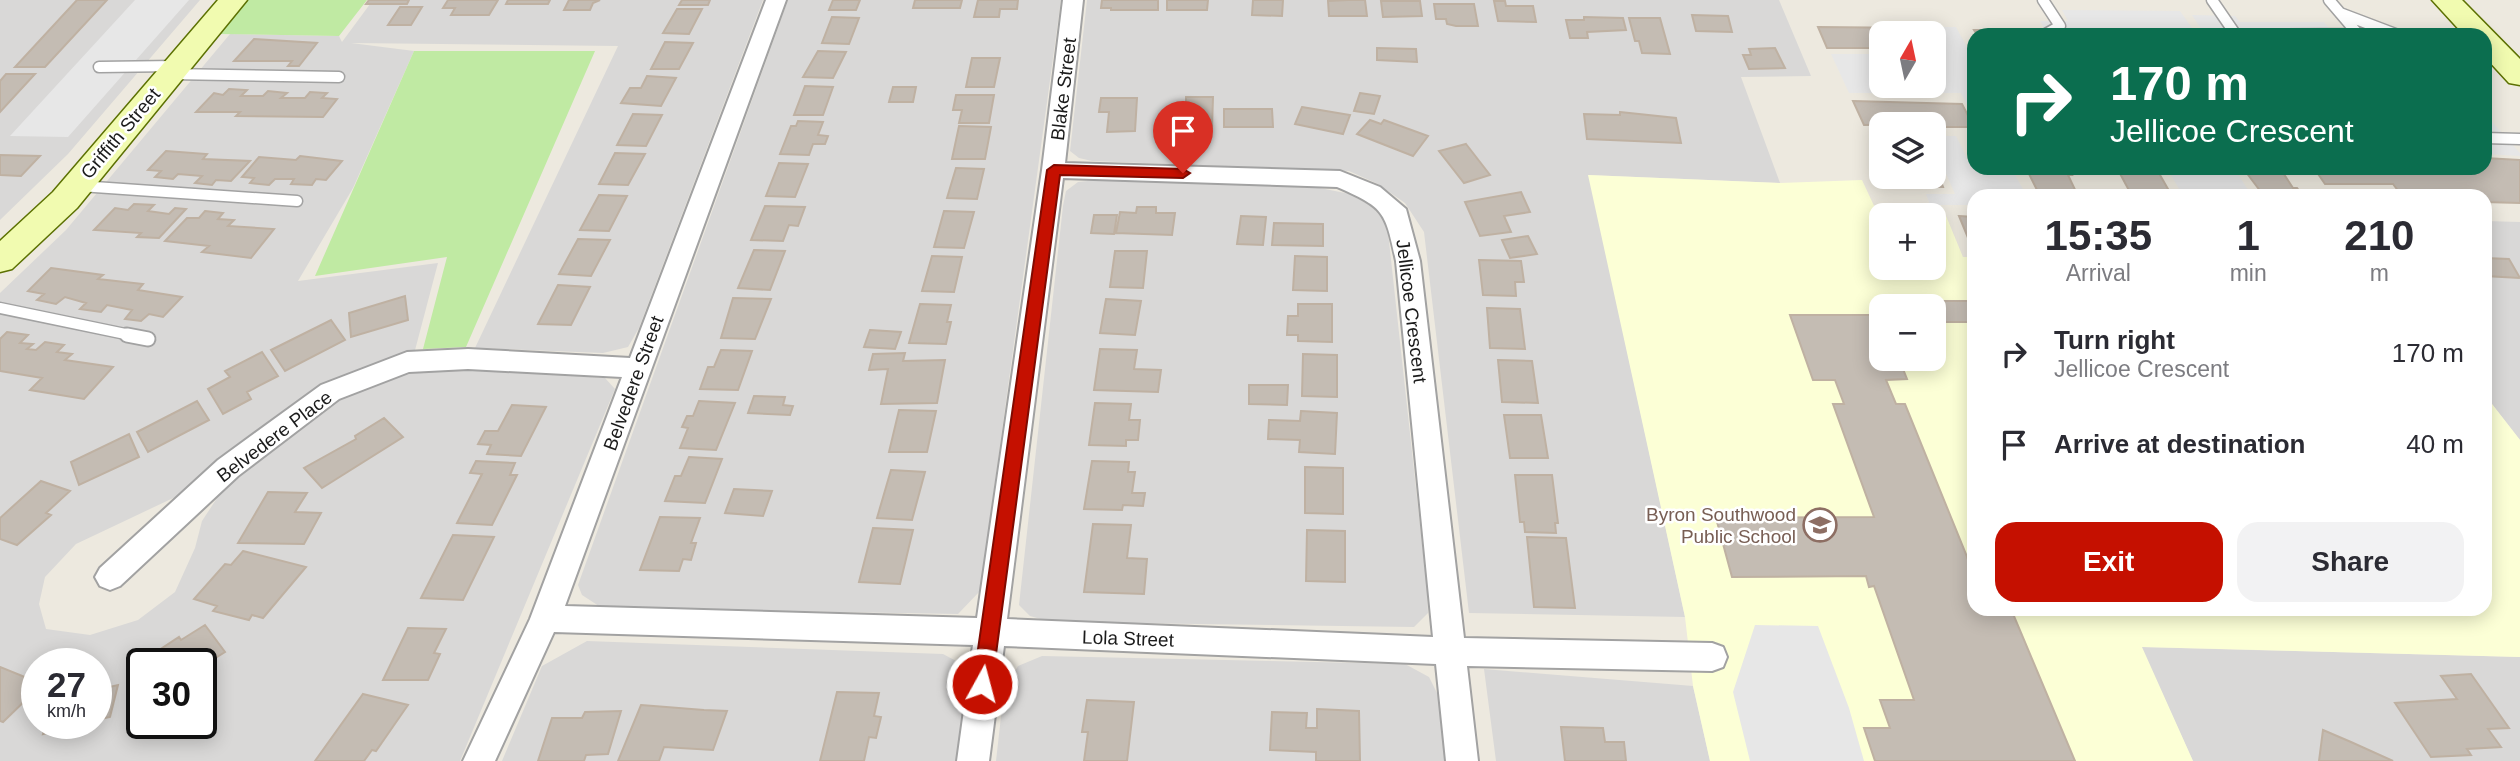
<!DOCTYPE html>
<meta charset="utf-8">
<style>
body{margin:0;font-family:Arial,sans-serif;background:#f2f2f3;color:#2b2b33;height:100vh;display:flex;flex-direction:column;font-size:26px;white-space:nowrap}
*{box-sizing:border-box;margin:0}
p{font-size:23px;color:#7c7c81}
.icon{flex:none;width:38px;height:38px;fill:none;stroke:currentColor;stroke-width:2;stroke-linecap:round;stroke-linejoin:round}
.map{position:relative;flex:1;overflow:hidden}
.side{position:absolute;left:1967px;top:189px;width:525px;height:427px;display:flex;flex-direction:column;background:#fff;border-radius:21px;box-shadow:0 4px 18px #0003}
.side>*{flex:none}
.top-card{position:absolute;left:1967px;top:28px;width:525px;height:147px;border-radius:21px;box-shadow:0 4px 18px #0003;background:#0b6e4f;color:#fff;overflow:hidden}
.needle{width:46px;rotate:9deg}
.fabs{position:absolute;left:1869px;top:21px;display:grid;gap:14px}
.fabs a{display:grid;place-items:center;width:77px;height:77px;border-radius:14px;background:#fff;box-shadow:0 4px 18px #0003;font-size:35px}
.speed{position:absolute;left:21px;top:648px;display:flex;gap:14px;font-size:35px;font-weight:700;text-align:center}
.speed>*{display:grid;place-content:center;width:91px;height:91px;border-radius:50%;background:#fff;box-shadow:0 4px 18px #0003;line-height:1}
.speed small{font-size:18px;font-weight:400}
.speed .limit{border:4px solid #111;border-radius:10px;background:#fff;color:#111}
.pin{position:absolute;display:grid;place-items:center;width:60px;height:60px;color:#fff;margin:-72px -30px;border-radius:50% 50% 50% 0;rotate:-45deg;box-shadow:0 0 7px #0007}
.pin .icon{rotate:45deg}
.me{position:absolute;width:77px;margin:-38px;rotate:7deg;stroke-linejoin:round;filter:drop-shadow(0 0 5px #0008)}
.turn{display:flex;align-items:center;gap:24px;height:147px;padding:0 28px;font-size:32px}
.turn .icon{width:91px;height:91px;stroke-width:2.5}
.turn b{display:block;font-size:49px;line-height:60px}
.eta{display:flex;justify-content:space-evenly;align-items:center;height:119px;text-align:center}
.eta b{font-size:42px;font-weight:600;line-height:49px}
.action{display:flex;gap:14px;margin-top:auto;padding:14px 28px}
.action a{flex:1;height:80px;border-radius:21px;background:#c51000;color:#fff;font-size:28px;font-weight:600;line-height:80px;text-align:center}
.action a+a{background:#f2f2f3;color:#2b2b33}
ul{padding:0;list-style:none}
li{display:flex;align-items:center;gap:21px;height:91px;padding:0 28px}
li div{flex:1}
li b{display:block;font-size:26px}
li em{font-style:normal}
.map>svg:first-child{display:block}
.residential{fill:#d9d8d7;fill-rule:evenodd}
.education{fill:#fcffd6;fill-rule:evenodd}
.grass{fill:#c0eaa3}
.parking{fill:#e7e7e7}
.building{fill:#c4bcb3;stroke:#bfb1a2;stroke-width:2}
.lines{fill:none;stroke-linecap:round;stroke-linejoin:round}
.lane-far1-casing{stroke:#a2a2a2;stroke-width:13}
.lane-casing{stroke:#a2a2a2;stroke-width:17}
.street-casing{stroke:#a2a2a2;stroke-width:4}
.secondary-casing{stroke:#5c7102;stroke-width:3}
.lane-far1{stroke:#fff;stroke-width:10}
.lane{stroke:#fff;stroke-width:13}
.street{fill:#fff;fill-rule:evenodd}
.secondary{fill:#f1fbb0;fill-rule:evenodd}
.route{fill:#c51000;stroke:#800a00;stroke-width:2}
.labels{text-anchor:middle;stroke-width:5;stroke-linejoin:round;paint-order:stroke}
.street-label{font-size:19px;fill:#1b1b1b;stroke:#fff}
.education-label{font-size:19px;fill:#785e54;stroke:#fff;text-anchor:end}
</style>
<div class="map">
<svg width="2520" height="761" viewBox="0 0 2520 761">
<rect width="100%" height="100%" fill="#ede9df"/>
<!-- residential -->
<path class="residential" d="M0,0H200L68,154L0,220Z
M373,0H763L639,328L628,347L603,353L475,348L618,46L351,43L414,51L353,188L298,281L438,263L414,354L359,369L315,391L188,491L76,544L45,577L39,604L46,629L90,635L138,620L175,592L195,548L202,521L223,489L300,425L352,392L399,376L448,367L605,378L615,389L460,761H0V293L66,230L230,34L339,36L342,42ZM37,663H96V723H37ZM142,663H201V723H142Z
M788,0H1061L980,591L958,614L602,608L582,595L578,585Z
M1087,0H1779L1811,76L1741,77L1780,183L1589,175L1685,617L1469,613L1424,232L1405,203L1378,184L1349,171L1092,161L1079,158L1070,151Z
M1097,180L1320,188L1350,194L1371,206L1387,223L1427,589L1428,613L1414,627L1051,622L1030,616L1019,605L1063,206L1066,191L1078,182Z
M2485,221L2520,222V440L2485,395Z
M587,641L943,654L958,662L969,686L958,761H502L542,666Z
M2141,647L2520,657V761H2193Z
M1042,656L1405,664L1429,677L1441,701L1447,761H996L1004,690L1018,666Z
M1484,669L1693,686L1710,761H1496Z"/>
<!-- education -->
<path class="education" d="M1588,175L1780,183L1862,180L1876,210L1944,211L1963,257H1974V609H2485V395L2520,440V657L2142,647L2193,761H1710L1693,686L1685,617ZM1881,215H1934V268H1881ZM1881,306H1934V359H1881Z"/>
<!-- grass -->
<path class="grass" d="M247,0H367L339,36L219,34Z
M414,51H595L466,347L423,349L447,257L315,276Z"/>
<!-- parking -->
<path class="parking" d="M135,0H189L68,137L10,136Z
M2062,10L2180,11L2197,35H2048L2040,21H2068Z
M2192,15L2235,16L2240,22H2324L2335,35H2205Z
M1924,27H1956L1974,60V120L1961,93H1849L1831,54H1881V86H1934V54H1936L1934,33H1927Z
M2485,114L2520,153V156L2485,154Z
M1934,136H1956L1969,162L1974,163V168H2011L2027,196H1974V205H1930L1926,194H1955L1934,146Z
M2167,168H2234L2252,196H2183Z
M1755,625L1818,626L1849,708L1864,761H1750L1733,692Z"/>
<!-- building -->
<path class="building" d="M77,0H107L45,67H15Z
M369,0H409L407,4H366Z
M448,0H498L489,15H451L455,8H443Z
M508,0H550L548,4H506Z
M569,0H600L593,3L590,10H564Z
M682,0H710L708,5H679Z
M833,0H860L856,10H829Z
M915,0H962L960,8H913Z
M978,0H1018L1017,9H1000L999,17H974Z
M1102,0H1158V10H1111V8H1101Z
M1167,0H1208L1207,10H1167Z
M1253,0H1283L1282,16L1252,15Z
M1348,0H1365L1367,16H1329L1328,1Z
M1381,1H1420L1422,16L1383,17Z
M1494,1H1505L1506,6H1533L1536,22L1498,21Z
M1434,4H1474L1478,26H1456L1447,24L1446,19H1436Z
M400,7H422L411,25H388Z
M677,9H702L689,34L663,33Z
M1692,15L1728,16L1732,32L1696,31Z
M832,17L859,18L849,44L822,43Z
M1584,17L1623,18L1626,30L1587,32L1588,38H1570L1566,20H1584Z
M1629,18H1660L1670,54L1642,53L1639,41H1635Z
M1818,27L1921,28L1924,33H1881V48H1827Z
M1974,30H2008L2010,35H1977Z
M254,39L317,43L299,66H288L292,61H234Z
M665,42L693,43L679,69H651Z
M1377,48L1416,49L1417,62L1377,60Z
M1775,48L1785,68L1749,69L1743,55H1751L1749,49Z
M818,51L846,52L833,78L803,77Z
M972,58H1000L994,87H966Z
M6,74H35L0,112V81Z
M647,76L676,78L661,106L621,103L630,88H641Z
M805,86L833,87L823,115H794Z
M893,87H916L913,102H889Z
M229,89L247,90L241,96H263L268,91L287,93L281,98H305L310,92L327,93L322,98L337,99L323,117L236,116L240,112H196L214,93L223,95Z
M1360,93L1380,96L1374,114L1354,111Z
M956,95H994L989,123H959L962,110H953Z
M1186,97H1213L1212,128L1168,132L1169,112H1191L1192,105H1186Z
M1101,98H1137L1135,131L1107,132L1109,112H1099Z
M1853,101L1962,104L1974,127H1934V124L1864,125Z
M1302,107L1350,115L1343,134L1295,124Z
M1224,109H1272L1273,127H1224Z
M1620,112L1676,118L1681,143L1587,139L1584,114L1620,115Z
M633,114L662,115L646,146L617,145Z
M1370,120L1381,124L1384,120L1428,136L1413,156L1357,134Z
M798,121L823,122L818,135L828,136L825,144H813L809,155L780,154L791,126H796Z
M959,126L991,127L985,159H952Z
M1466,144L1490,175L1464,183L1439,151Z
M166,151L207,154L203,159L250,161L231,181L216,180L212,185L195,183L202,176L178,174L173,179L155,177L161,171L148,170Z
M615,153L645,154L628,185L599,184Z
M0,155L40,156L21,176L0,175Z
M300,156L342,161L326,180L316,179L312,185L291,184L294,179H275L269,185L250,183L254,178L242,177L259,157L296,160Z
M2485,158L2520,160V203L2485,202V196H2402L2393,184H2325L2314,168H2485Z
M779,163L808,164L795,197L766,196Z
M1934,163L1943,187L1904,186L1901,177H1934Z
M956,168L984,169L977,199L947,198Z
M2030,168H2068L2072,175H2068L2078,196H2040L2028,172L2033,173Z
M2117,168H2156L2172,196H2132Z
M2243,168H2280L2293,188H2297L2303,196H2264Z
M1521,192L1530,212L1504,216L1511,232L1480,236L1465,202Z
M599,195L627,196L609,231L580,230Z
M134,204L154,205L148,211L169,214L175,208L186,209L159,238L137,237L141,233L94,230L115,208L128,210Z
M765,206L805,207L798,226L789,225L783,241L751,240Z
M1137,207H1156V213H1175L1172,235L1116,233L1120,212L1136,213Z
M205,211L223,213L218,219L234,220L228,226L274,229L251,258L202,252L209,246L165,241L187,218H199Z
M944,211L974,212L964,248L934,247Z
M1094,215H1117L1114,234L1091,233Z
M1241,216L1266,217L1263,245L1237,244Z
M1959,216L1974,217V245H1971Z
M1274,223L1323,224V246L1272,245Z
M1528,236L1537,254L1510,258L1502,240Z
M578,239L610,240L591,276L559,274Z
M754,250L785,251L770,290L738,288Z
M1115,251H1147L1143,288L1110,287Z
M932,256L962,257L954,292L922,291Z
M1295,256L1327,257V291L1293,290Z
M2485,258L2509,259L2520,278L2485,276Z
M1479,260L1521,261L1524,282H1515L1516,296L1483,295Z
M51,268L103,275L98,279L143,284L138,290L182,297L163,317L149,314L141,321L125,319L132,310L107,305L101,312L80,309L86,303L65,297L56,304L37,300L44,294L28,291Z
M558,285L590,287L571,325L538,324Z
M405,296L408,320L351,337L349,313Z
M733,298L771,299L755,339L721,338Z
M1106,299L1141,301L1135,335L1100,333Z
M1933,301H1970L1974,309V322H1942Z
M920,304L951,305L947,322H951L946,344L909,343Z
M1298,304H1332V342L1298,341V335H1287L1288,316H1298Z
M1487,308L1520,309L1525,349L1490,348Z
M1790,315H1881V359H1899L1907,379L1886,380L1896,404H1905L1974,574V609H2011L2075,761H1875L1864,728H1890L1880,700H1914L1874,586L1869,587L1866,576L1732,577L1716,518L1874,517L1833,404H1844L1835,380H1813Z
M331,320L345,340L285,371L271,350Z
M870,330L901,332L895,349L864,347Z
M7,332L28,335L20,343L33,344L27,349L36,350L45,342L64,345L57,352L72,354L65,360L113,367L84,399L30,390L42,378L0,371V339Z
M1100,349L1137,350L1134,369L1161,370L1158,392L1094,390Z
M721,350L752,351L738,390L700,389L708,367H714Z
M262,352L278,376L247,392L251,399L223,414L208,389L230,377L225,371Z
M905,353L903,361L945,360L937,403L881,404L888,369L869,370L873,354Z
M1303,354L1337,355V397L1302,396Z
M1498,360L1532,361L1538,403L1502,402Z
M1249,385H1288L1287,405L1249,404Z
M754,396L785,397L783,405L793,406L790,415L748,413Z
M197,401L209,420L148,452L137,432Z
M699,401L735,403L716,450L680,448L688,428L682,427L687,416H693Z
M1095,403L1131,404L1129,420H1140L1138,440H1126V446L1089,445Z
M512,405L546,407L521,456L487,454L491,445L478,444L485,431H498Z
M899,410L936,411L927,452H889Z
M1301,411L1337,413L1335,454L1299,452L1300,440L1268,439L1269,420L1300,421Z
M1504,415H1541L1548,458H1510Z
M384,418L403,437L322,488L304,468L356,439L355,436Z
M129,434L139,457L79,485L71,462Z
M689,457L722,459L705,503L665,501L675,476H681Z
M476,461L515,463L510,475H517L492,525L457,523L482,474L470,473Z
M1092,461L1129,462L1128,472H1135L1132,493H1145L1143,506L1123,505L1122,510L1084,509Z
M1305,467L1343,468V514L1305,513Z
M891,470L925,472L912,520L877,518Z
M1515,475H1552L1558,523H1555L1556,533L1525,532L1524,522H1520Z
M41,481L70,491L46,513L51,515L17,545L0,539V518Z
M734,489L772,491L763,516L725,513Z
M268,492L307,493L295,512L321,513L304,544L238,543Z
M660,517L700,518L691,543H696L691,560L683,559L679,571L640,570Z
M1093,524L1131,525L1127,558L1147,559L1144,594L1084,592Z
M873,528L913,530L900,584L859,582Z
M1307,530L1345,531V582L1306,581Z
M453,535L494,537L463,600L421,598Z
M1527,537L1566,538L1575,608L1534,607Z
M243,551L306,567L263,618L252,615L249,620L213,611L217,606L194,599L225,564L231,565Z
M205,625L225,652L201,667V663H146L144,660L179,637L181,640Z
M408,628L446,629L434,653L440,654L428,680H383Z
M0,667L37,682V689L3,722L0,721Z
M2471,674L2509,728L2488,729L2501,747L2467,749L2471,755L2431,757L2395,703L2457,699L2441,676Z
M118,685L110,717L96,720V690Z
M837,692L879,693L874,716L881,717L876,738L869,737L864,761H820Z
M363,694L408,705L376,751L372,750L364,761H315Z
M1087,700L1134,702L1127,761H1084L1088,732H1082Z
M641,705L704,710L727,711L713,750L664,747L659,761H618Z
M1317,709L1359,711L1360,761H1316V752L1270,750L1272,712L1307,713L1306,728H1317Z
M621,711L608,754L586,755L584,761H538L552,718H582L585,712Z
M46,723H87L43,734Z
M1561,727L1603,728L1605,742H1624L1626,761H1565Z
M2323,730L2351,742L2393,761H2319Z"/>
<g class="lines">
<defs>
<path id="lane-far1" d="M2043,0L2060,26L2044,35
M2212,0L2236,35
M2340,13L2398,35
M2236,35L2358,34L2329,0
M99,67L175,66
M171,74L339,77
M2485,138L2520,139
M80,186L297,201
M0,308L135,336"/>
<path id="lane" d="M127,335L148,339"/>
<path id="street" d="M766,0H786L565,606L977,618L1042,170L1063,0H1083L1065,163L1340,171L1380,187L1406,209L1420,261L1464,638L1712,643L1723,647L1727,657L1723,667L1712,671L1467,666L1478,761H1446L1436,664L1004,646L989,761H957L973,645L554,632L495,761H463L530,619L622,377L468,369L409,372L339,399L238,476L120,586L110,590L100,586L95,577L100,568L218,460L321,385L407,352L468,349L630,358ZM1063,178L1337,187C1385,208 1385,211 1396,261L1433,637L1007,619Z"/>
<path id="secondary" d="M218,0H247L77,208L12,269L0,272V241L53,192Z
M2432,0H2462L2520,59V85L2509,83L2485,57V35H2464Z"/>
</defs>
<!-- lane-far1 casing -->
<use href="#lane-far1" class="lane-far1-casing"/>
<!-- lane casing -->
<use href="#lane" class="lane-casing"/>
<!-- street casing -->
<use href="#street" class="street-casing"/>
<!-- secondary casing -->
<use href="#secondary" class="secondary-casing"/>
<!-- lane-far1 -->
<use href="#lane-far1" class="lane-far1"/>
<!-- lane -->
<use href="#lane" class="lane"/>
<!-- street -->
<use href="#street" class="street"/>
<!-- secondary -->
<use href="#secondary" class="secondary"/>
</g>
<!-- route -->
<path class="route" d="M1054,165L1183,169L1190,173L1183,178L1060,175L992,684L989,690L982,692L976,690L973,684L1047,170Z"/>
<!-- icons -->
<defs>
<symbol id="school-ring" viewBox="-11 -11 22 22"><circle r="9.5" fill="#fff" stroke="#8d6e63" stroke-width="1.5"/><path d="M0-5L7-2L0 1L-7-2ZM-4 1L0 2.5L4 1V4Q0 6-4 4Z" fill="#8d6e63"/></symbol>
</defs>
<g fill-rule="evenodd">
<use href="#school-ring" x="1801" y="506" width="38" height="38"/>
</g>
<g class="labels">
<!-- street labels -->
<g class="street-label">
<text transform="translate(1063 89) rotate(-83)" y="7">Blake Street</text>
<text transform="translate(120 133) rotate(-50)" y="7">Griffith Street</text>
<text transform="translate(1412 311) rotate(83)" y="7">Jellicoe Crescent</text>
<text transform="translate(633 383) rotate(-70)" y="7">Belvedere Street</text>
<text transform="translate(274 436) rotate(-37)" y="7">Belvedere Place</text>
<text transform="translate(1128 638) rotate(2)" y="7">Lola Street</text>
</g>
<!-- education labels -->
<g class="education-label">
<text x="1796" y="521">Byron Southwood<tspan x="1796" dy="22">Public School</tspan></text>
</g>
</g>
</svg>
<div class="fabs">
<a><svg class="needle" viewBox="-14 -14 28 28"><path d="M0-13l5 13h-10z" fill="#e53935"/><path d="M0 13l5-13h-10z" fill="#7c7c81"/></svg></a>
<a><svg class="icon" aria-label="layers" viewBox="0 0 24 24"><path d="M12 4l9 5-9 5-9-5zM3 14l9 5 9-5"/></svg></a>
<a>+</a>
<a>−</a>
</div>
<div class="speed"><div>27<small>km/h</small></div><div class="limit">30</div></div>
<div class="pin" style="left:1183px;top:173px;background:#d93025"><svg class="icon" aria-label="arrive" viewBox="0 0 24 24"><path d="M6 21V4h12l-3 4 3 4H6"/></svg></div>
<svg class="me" style="left:982px;top:684px" viewBox="-20 -20 40 40"><circle r="17" fill="#c51000" stroke="#fff" stroke-width="3"/><path d="M0-11L8 9 0 5-8 9z" fill="#fff"/></svg>
<div class="top-card">
<div class="turn"><svg class="icon" aria-label="right" viewBox="0 0 24 24"><path d="M7 20v-9h11M14 6l5 5-5 5"/></svg><div><b>170 m</b>Jellicoe Crescent</div></div>
</div>
<section class="side">
<div class="eta">
<div><b>15:35</b><p>Arrival</p></div>
<div><b>1</b><p>min</p></div>
<div><b>210</b><p>m</p></div>
</div>
<ul>
<li><svg class="icon" aria-label="right" viewBox="0 0 24 24"><path d="M7 20v-9h11M14 6l5 5-5 5"/></svg><div><b>Turn right</b><p>Jellicoe Crescent</p></div><em>170 m</em></li>
<li><svg class="icon" aria-label="arrive" viewBox="0 0 24 24"><path d="M6 21V4h12l-3 4 3 4H6"/></svg><div><b>Arrive at destination</b></div><em>40 m</em></li>
</ul>
<div class="action"><a>Exit</a><a>Share</a></div>
</section>
</div>
